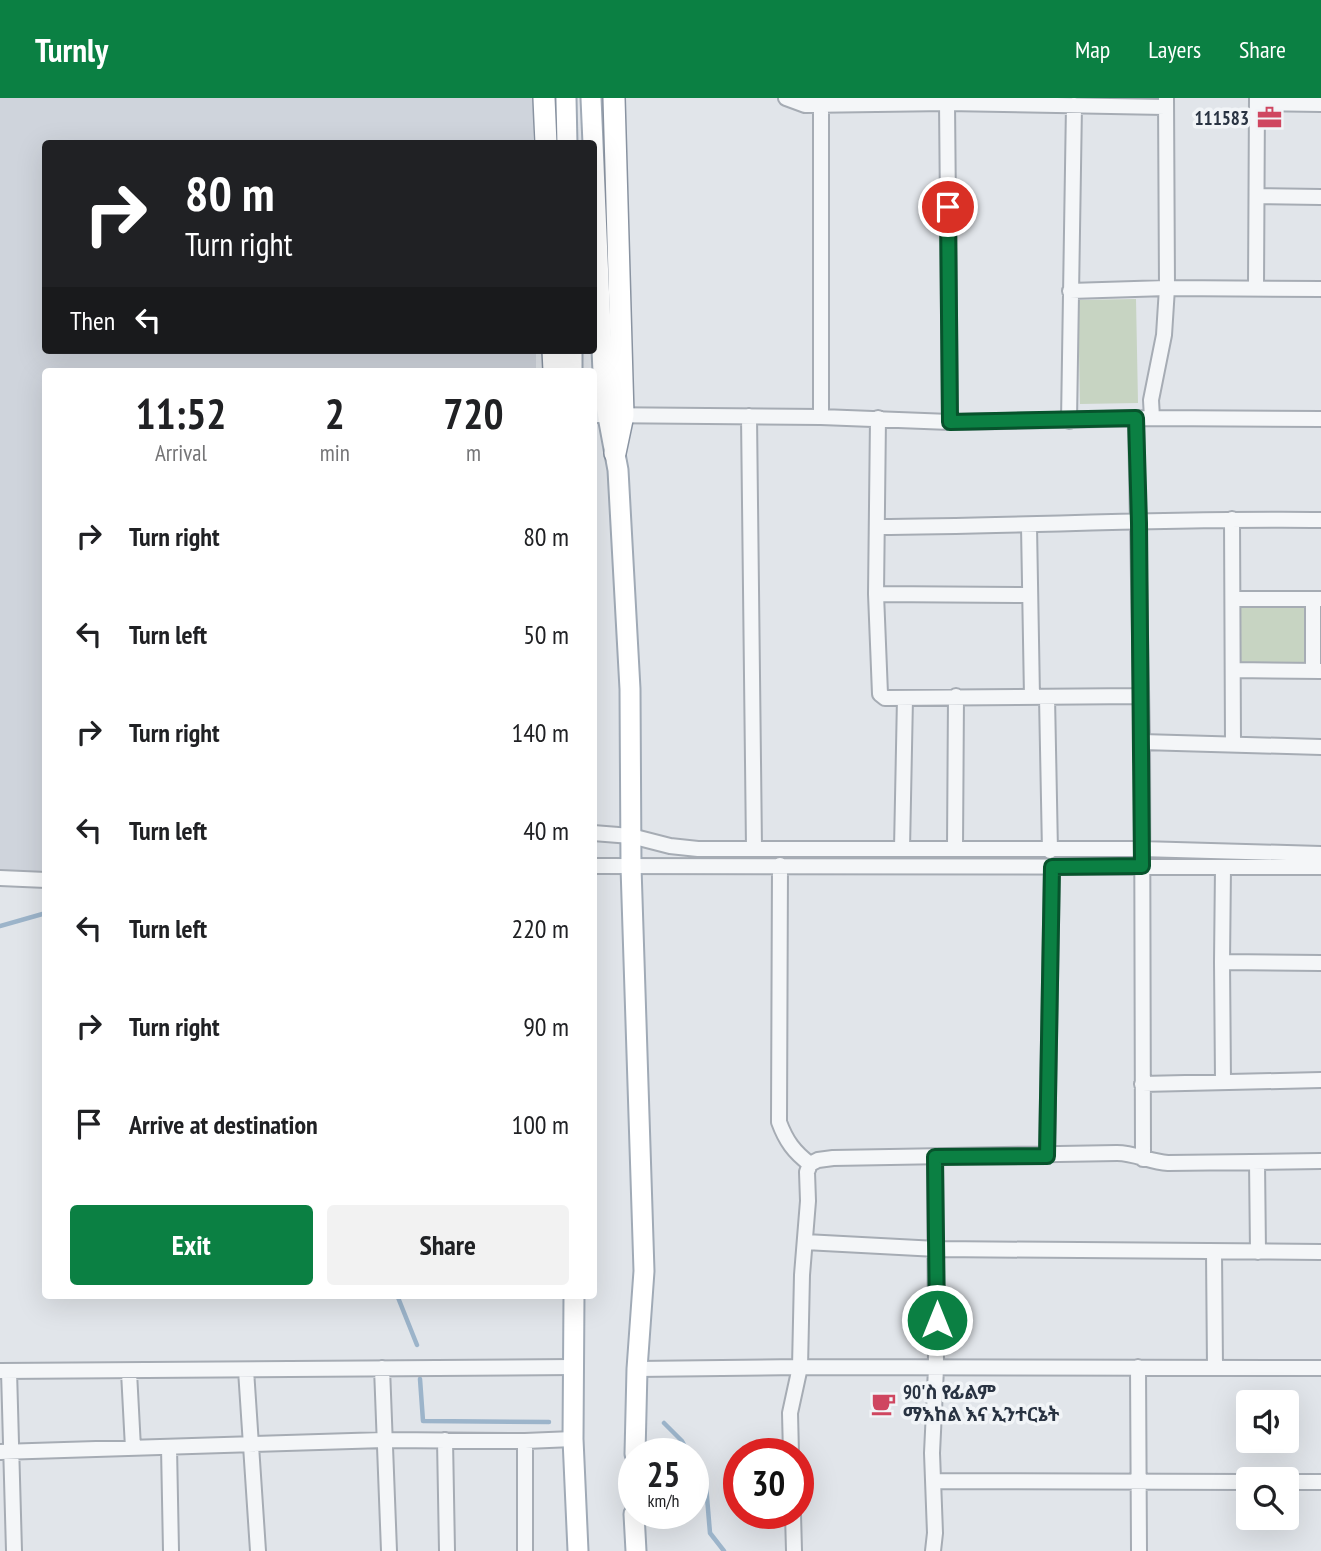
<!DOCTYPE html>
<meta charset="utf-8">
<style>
body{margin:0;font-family:"PT Sans Narrow","Noto Sans Ethiopic",sans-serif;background:#f2f2f2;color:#202124;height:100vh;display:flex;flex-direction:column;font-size:26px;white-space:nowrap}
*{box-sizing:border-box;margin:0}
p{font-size:23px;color:#757577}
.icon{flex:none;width:38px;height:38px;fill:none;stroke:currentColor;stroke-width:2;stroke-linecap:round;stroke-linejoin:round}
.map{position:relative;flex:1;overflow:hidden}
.sheet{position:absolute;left:42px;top:270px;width:555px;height:931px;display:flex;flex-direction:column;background:#fff;border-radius:7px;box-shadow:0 7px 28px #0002}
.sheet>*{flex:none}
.banner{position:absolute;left:42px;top:42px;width:555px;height:214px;border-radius:7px;box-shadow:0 7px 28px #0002;background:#202124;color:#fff;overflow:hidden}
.buttons{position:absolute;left:1236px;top:1292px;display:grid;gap:14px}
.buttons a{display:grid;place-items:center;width:63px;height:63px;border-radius:7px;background:#fff;box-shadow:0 7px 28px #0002;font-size:35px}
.speed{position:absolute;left:618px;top:1340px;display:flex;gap:14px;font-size:35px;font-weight:700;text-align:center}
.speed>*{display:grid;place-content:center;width:91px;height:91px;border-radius:50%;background:#fff;box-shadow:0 7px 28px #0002;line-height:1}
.speed small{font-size:18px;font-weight:400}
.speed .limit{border:10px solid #d22;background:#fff;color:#111}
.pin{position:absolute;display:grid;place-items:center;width:60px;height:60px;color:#fff;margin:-30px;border:4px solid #fff;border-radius:50%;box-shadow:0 2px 7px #0007}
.me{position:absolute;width:77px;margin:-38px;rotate:0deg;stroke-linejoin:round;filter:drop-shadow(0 0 5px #0008)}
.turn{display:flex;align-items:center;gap:24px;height:147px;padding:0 28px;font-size:32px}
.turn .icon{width:91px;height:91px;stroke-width:2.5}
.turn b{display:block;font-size:49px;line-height:60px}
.then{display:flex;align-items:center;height:66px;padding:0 28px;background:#0003;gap:14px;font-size:26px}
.eta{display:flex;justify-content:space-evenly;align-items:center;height:119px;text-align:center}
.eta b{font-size:42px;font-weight:600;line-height:49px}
.cta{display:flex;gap:14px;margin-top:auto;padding:14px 28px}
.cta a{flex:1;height:80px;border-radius:7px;background:#0b8043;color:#fff;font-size:28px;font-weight:600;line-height:80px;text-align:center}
.cta a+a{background:#f2f2f2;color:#202124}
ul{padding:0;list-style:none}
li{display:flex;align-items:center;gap:21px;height:98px;padding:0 28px}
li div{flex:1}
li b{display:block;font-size:26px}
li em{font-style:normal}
header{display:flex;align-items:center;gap:42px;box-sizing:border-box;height:98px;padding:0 35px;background:#0b8043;color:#fff}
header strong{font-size:33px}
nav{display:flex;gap:38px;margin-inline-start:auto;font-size:24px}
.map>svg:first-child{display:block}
.built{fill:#cfd4dc}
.green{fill:#c7d4c2}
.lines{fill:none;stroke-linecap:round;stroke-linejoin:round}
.stream{stroke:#9cb4ca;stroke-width:4.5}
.minor-casing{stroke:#a6acb4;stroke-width:18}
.major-casing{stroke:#a0aab6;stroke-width:23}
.highway-casing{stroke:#8993a1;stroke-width:24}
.minor{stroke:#f4f6f8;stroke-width:14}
.major{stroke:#fff;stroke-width:19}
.highway{stroke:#fff;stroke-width:21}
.route-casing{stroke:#07532c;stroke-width:18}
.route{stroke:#0b8043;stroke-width:12}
.labels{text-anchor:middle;stroke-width:7;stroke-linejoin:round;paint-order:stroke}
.poi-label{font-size:19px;font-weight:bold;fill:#293342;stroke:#f1f4f7;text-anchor:end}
</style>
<header>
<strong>Turnly</strong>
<nav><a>Map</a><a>Layers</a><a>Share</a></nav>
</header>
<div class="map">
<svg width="1321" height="1453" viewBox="0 0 1321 1453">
<rect width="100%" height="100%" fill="#e1e5ea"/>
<!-- built -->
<path class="built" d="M0,0H533V45L46,46V252H536V273H46L45,777L0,775Z"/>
<!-- green -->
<path class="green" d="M1136,201L1138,305L1080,306L1078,202Z
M1236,509H1309V571H1236Z"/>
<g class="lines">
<!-- stream -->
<path class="stream" d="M0,828L46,815
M397,1197L417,1247
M420,1281L423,1323L549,1324
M664,1325L682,1343L689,1356
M693,1363L706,1387L710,1435L724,1453"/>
<defs>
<path id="minor" d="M786,0L805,7L947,5L1165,9
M947,5L950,324
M1257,5L1321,6
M821,6V319
M1258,98L1321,99
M1256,190L1257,0
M1070,193L1167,190L1321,191
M593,317L821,319L950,324L1152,320L1321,321
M749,318L754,750
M878,320L876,496L880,596L885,600L1141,598
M1136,320L1142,644L1143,1061
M1152,320L1151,302L1164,237L1167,190L1166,0
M1069,323L1074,7
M1232,421L1233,646
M1029,428L1032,599
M877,429C1025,428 1173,420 1321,422
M876,496L1030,497
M1233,501H1321
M1313,502V573
M1233,572L1321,573
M1047,599L1050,753
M1142,644L1321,649
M593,735L631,738L670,748L698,751H1141L1321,756
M902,751L905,600
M955,751L956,598
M780,767L779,1024C786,1043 794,1054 810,1066
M593,768L1321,769
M0,780L46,782
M1222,864L1321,865
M1223,983L1222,864L1223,769
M1142,986L1321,982
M1047,1058L1052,769
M1257,1064L1258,1154
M810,1066L818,1062L833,1060L1117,1055C1135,1055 1150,1064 1168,1065L1321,1063
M805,1144L937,1151L1321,1154
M1214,1154L1215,1269
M1138,1269L1139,1453
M382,1270L389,1453
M637,1271L800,1269L1321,1270
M246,1272L258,1453
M0,1273L574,1269
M9,1273L14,1453
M129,1274L133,1350
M445,1342L447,1453
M525,1343V1453
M169,1349L171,1453
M0,1354L384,1342L525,1343L573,1341
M791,1356L790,1315L800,1269L802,1177L808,1103L807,1074L810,1066
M934,1383L1248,1384
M1286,1384H1321
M793,1416L794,1453
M933,1453L935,1435L932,1355L936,1270L935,1059"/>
<path id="major" d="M566,0L567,46
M591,0L604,297L618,372L630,591L631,769L644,1173L637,1271L635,1356
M572,252V273
M574,1197L573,1341L578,1453
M634,1416L636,1453"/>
<path id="highway" d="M544,0L546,46
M614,0L623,317L615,355
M553,252L554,273"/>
</defs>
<!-- minor casing -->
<use href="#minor" class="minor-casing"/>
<!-- major casing -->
<use href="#major" class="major-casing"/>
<!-- highway casing -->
<use href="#highway" class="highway-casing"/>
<!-- minor -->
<use href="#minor" class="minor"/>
<!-- major -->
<use href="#major" class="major"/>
<!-- highway -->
<use href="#highway" class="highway"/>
</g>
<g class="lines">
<defs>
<path id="route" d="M937,1222L935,1059L1047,1058L1052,769L1142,768L1139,425L1136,320L950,324L948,109"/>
</defs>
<!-- route casing -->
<use href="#route" class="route-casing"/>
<!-- route -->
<use href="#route" class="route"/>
</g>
<!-- icons -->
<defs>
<symbol id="office-bare" viewBox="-9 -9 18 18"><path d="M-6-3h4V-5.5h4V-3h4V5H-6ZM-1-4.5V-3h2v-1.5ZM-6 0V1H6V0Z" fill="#cf4660" stroke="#f1f4f7" stroke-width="2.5" paint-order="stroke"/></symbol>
<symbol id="cafe-bare" viewBox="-9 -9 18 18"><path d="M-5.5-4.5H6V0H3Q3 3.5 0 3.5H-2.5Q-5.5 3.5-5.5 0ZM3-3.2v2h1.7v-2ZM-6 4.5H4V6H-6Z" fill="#cf4660" stroke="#f1f4f7" stroke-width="2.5" paint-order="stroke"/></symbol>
</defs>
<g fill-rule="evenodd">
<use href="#office-bare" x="1252" y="2" width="35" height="35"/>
<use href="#cafe-bare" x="866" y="1288" width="35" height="35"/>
</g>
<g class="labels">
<!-- poi labels -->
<g class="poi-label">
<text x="1249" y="27">111583</text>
<text x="903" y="1301" text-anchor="start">90'ስ የፊልም<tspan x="903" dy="22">ማእከል እና ኢንተርኔት</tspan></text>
</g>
</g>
</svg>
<div class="buttons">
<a><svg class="icon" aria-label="sound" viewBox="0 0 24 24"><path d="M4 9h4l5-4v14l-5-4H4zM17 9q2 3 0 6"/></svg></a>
<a><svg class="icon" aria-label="search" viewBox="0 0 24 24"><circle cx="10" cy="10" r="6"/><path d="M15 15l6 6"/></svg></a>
</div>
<div class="speed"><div>25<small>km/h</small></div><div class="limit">30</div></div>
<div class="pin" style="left:948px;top:109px;background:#d93025"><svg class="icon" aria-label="arrive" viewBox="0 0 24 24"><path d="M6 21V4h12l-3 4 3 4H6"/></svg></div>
<svg class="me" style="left:937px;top:1222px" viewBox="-20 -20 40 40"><circle r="17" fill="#0b8043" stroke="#fff" stroke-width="3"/><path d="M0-11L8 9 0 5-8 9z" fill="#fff"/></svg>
<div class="banner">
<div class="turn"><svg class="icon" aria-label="right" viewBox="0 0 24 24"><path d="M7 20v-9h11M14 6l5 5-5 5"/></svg><div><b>80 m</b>Turn right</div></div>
<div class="then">Then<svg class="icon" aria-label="left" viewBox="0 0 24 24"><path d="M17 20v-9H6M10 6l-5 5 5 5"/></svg></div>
</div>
<section class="sheet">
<div class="eta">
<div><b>11:52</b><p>Arrival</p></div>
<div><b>2</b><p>min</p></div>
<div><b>720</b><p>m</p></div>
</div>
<ul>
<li><svg class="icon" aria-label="right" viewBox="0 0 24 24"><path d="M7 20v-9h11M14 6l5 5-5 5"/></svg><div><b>Turn right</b></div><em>80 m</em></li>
<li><svg class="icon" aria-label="left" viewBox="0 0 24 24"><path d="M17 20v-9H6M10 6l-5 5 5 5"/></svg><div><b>Turn left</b></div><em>50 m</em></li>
<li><svg class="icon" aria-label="right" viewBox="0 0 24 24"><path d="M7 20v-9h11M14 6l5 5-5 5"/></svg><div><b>Turn right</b></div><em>140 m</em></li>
<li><svg class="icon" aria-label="left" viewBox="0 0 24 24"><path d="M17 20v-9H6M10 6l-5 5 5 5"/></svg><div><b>Turn left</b></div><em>40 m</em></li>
<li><svg class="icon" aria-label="left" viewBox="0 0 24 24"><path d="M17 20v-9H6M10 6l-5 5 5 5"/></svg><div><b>Turn left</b></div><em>220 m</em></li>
<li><svg class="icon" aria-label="right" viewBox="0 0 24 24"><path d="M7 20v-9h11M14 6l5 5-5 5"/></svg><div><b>Turn right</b></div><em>90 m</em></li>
<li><svg class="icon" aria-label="arrive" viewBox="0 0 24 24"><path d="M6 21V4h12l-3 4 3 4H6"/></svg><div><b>Arrive at destination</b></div><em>100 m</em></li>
</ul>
<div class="cta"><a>Exit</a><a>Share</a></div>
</section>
</div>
